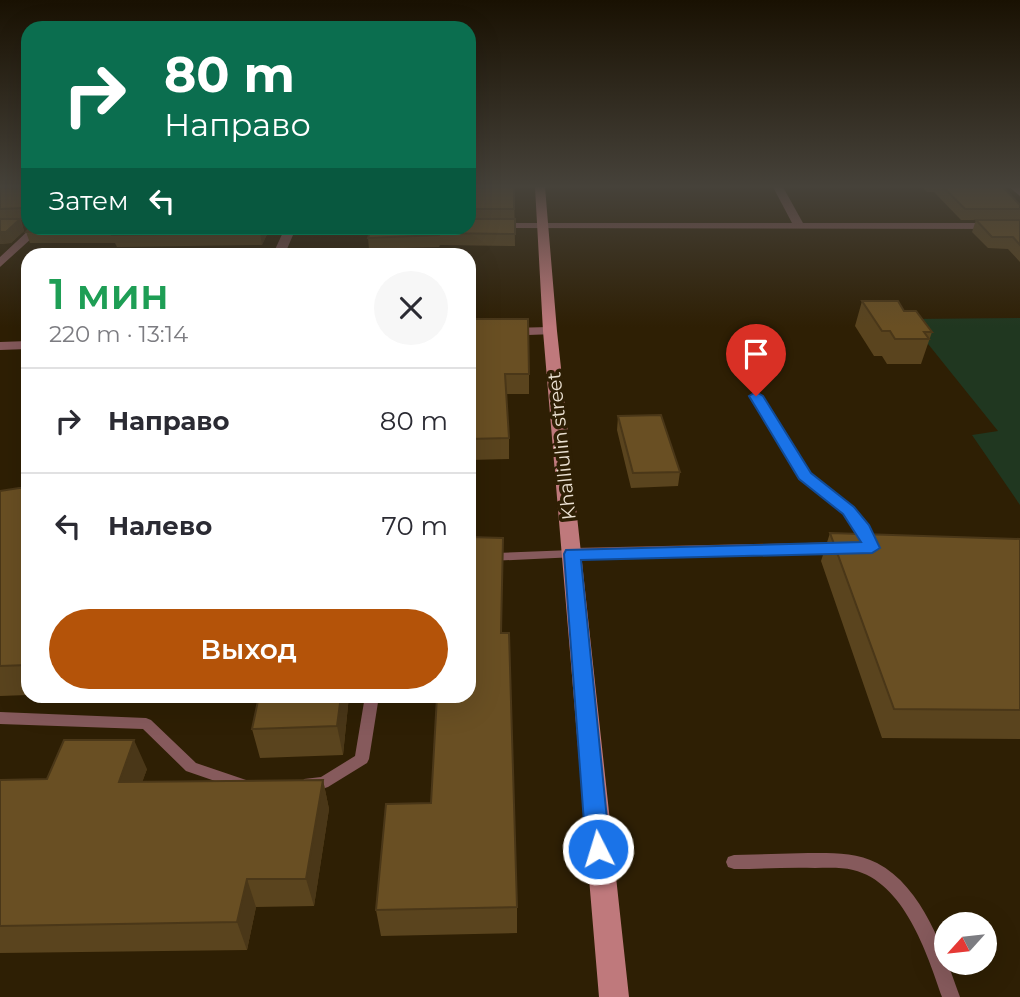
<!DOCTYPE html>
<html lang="ru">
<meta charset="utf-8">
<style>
body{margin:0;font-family:Montserrat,sans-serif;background:#f7f7f7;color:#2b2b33;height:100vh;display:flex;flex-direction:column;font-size:26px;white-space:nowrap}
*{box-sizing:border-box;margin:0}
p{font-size:23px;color:#7c7c81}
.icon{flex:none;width:38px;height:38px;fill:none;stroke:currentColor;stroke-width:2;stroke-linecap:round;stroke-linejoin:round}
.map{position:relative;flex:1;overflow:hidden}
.details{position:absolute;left:21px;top:248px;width:455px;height:455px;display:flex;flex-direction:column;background:#fff;border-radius:21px;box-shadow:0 7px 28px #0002}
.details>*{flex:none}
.banner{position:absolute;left:21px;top:21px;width:455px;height:214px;border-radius:21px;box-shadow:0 7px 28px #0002;background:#0b6e4f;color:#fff;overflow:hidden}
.needle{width:46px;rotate:243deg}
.fabs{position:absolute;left:934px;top:912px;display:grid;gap:14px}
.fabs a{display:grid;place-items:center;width:63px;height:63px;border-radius:50%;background:#fff;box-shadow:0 7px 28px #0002;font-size:35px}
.pin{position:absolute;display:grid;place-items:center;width:60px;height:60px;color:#fff;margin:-72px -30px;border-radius:50% 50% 50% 0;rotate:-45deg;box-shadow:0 0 7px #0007}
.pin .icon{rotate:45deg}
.me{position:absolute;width:77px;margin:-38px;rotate:355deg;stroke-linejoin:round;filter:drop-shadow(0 0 5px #0008)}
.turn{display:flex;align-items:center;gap:24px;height:147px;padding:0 28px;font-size:32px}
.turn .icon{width:91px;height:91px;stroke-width:2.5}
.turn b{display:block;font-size:49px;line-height:60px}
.then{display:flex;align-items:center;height:66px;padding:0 28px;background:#0003;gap:14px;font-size:26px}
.round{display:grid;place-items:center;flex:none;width:74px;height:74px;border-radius:37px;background:#f7f7f7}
.head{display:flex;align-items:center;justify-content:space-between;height:119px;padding:0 28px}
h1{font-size:42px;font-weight:600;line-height:52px;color:#1e9e55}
.button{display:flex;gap:14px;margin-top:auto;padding:14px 28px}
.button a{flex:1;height:80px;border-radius:42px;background:#b45309;color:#fff;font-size:28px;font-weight:600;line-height:80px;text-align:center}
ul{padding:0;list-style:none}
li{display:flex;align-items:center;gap:21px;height:105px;padding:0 28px;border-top:2px solid #e1e1e2}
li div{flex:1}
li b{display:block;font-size:26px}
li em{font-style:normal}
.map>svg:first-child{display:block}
.green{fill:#203720}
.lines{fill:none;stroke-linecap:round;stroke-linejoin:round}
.service{fill:#865a5c;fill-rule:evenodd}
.minor{fill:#865a5c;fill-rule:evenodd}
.secondary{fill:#bf797c;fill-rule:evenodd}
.wall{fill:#5a441e}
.shaded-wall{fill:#4a3718}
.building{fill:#694f23;stroke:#4a3718;stroke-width:2}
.route{fill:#1a73e8;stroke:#114b97;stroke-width:2}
.labels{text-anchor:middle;stroke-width:7;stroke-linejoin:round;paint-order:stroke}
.street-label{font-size:19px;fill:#ebe1d2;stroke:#2e1f04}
</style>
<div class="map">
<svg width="1020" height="997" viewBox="0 0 1020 997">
<rect width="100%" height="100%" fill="#2e1f04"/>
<!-- green -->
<path class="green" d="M1020,318V505L972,435L998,431L908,319Z"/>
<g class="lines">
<!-- service -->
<path class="service" d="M756,393L761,396L809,474L853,508L865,525L876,545L874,548H866L855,526L845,512L801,478L751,396Z
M572,550L576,551L578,554L576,557L469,562V554Z
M365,696H379L369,759L367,763L328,787C320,790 312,790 304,787L302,783L304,779L321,777L355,756Z
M0,712L146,718L151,720L196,763L249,781L251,785L249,789L244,791L186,771L143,729L0,724Z
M808,853C831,853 856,852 877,863C924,888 943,950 960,997H942C927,953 904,882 853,870C841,867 827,868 815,868C788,867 761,869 734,869L728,867L726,862L728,857L734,855Z"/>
<!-- minor -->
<path class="minor" d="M773,187H783L803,223H1020V229L464,228H469V223H792Z
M1009,187H1020V196Z
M31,228H43L0,267V257Z
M285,228H296L284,256H272Z
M550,327L557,331L555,334L469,337V329Z
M28,341V349L0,350V342Z
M849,542L856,544L858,548L856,552L572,560L565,558L563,554L565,550L572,548Z"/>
<!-- secondary -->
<path class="secondary" d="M535,187H545L557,331L629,997H599L543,331Z"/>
</g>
<!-- wall -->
<path class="wall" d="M514,187L515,246L440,245L439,247L369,249L368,238L469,228V188Z
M923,187H1003L1020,205V262L1008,249L988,248L972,232L976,220H961L934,192H927Z
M0,188L28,189V219L21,220L24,231L11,243L0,244Z
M270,228L262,245L117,247L115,243H30L26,232Z
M862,301L904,311L932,332L921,364H887L882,356H874L855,326Z
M469,319L529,374V394H506L509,438V459L469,460Z
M618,416L680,472L678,486L631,488L617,430Z
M28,488V695L0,696V491Z
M830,533L1020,539V739L882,738L821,561Z
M502,633L517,907V933L381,936L376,910L431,803Z
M349,696L343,755L260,758L252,729Z
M147,769L142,782L323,780L329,809L314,906L256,907L247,950L0,953V780L47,779Z"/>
<!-- shaded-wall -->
<path class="shaded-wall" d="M20,219L24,231L11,243L0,244V232Z
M262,228H270L262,245L260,233Z
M341,696H349L343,755L337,726Z
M134,740L147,769L132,811L119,782Z
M323,780L329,809L314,906L306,879Z
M247,879L256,907L247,950L237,922Z"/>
<!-- building -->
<path class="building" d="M514,187V209H469V188Z
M943,187H1003L1020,205V209H965Z
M0,188L28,189V214H27L24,208L0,209Z
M0,219H20L6,232H0Z
M469,219H515V234L439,233V235L368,238L371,228H469Z
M976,220H1020V245L1013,237H992Z
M30,228H262L260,233L113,235L116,232H26Z
M862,301H898L904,311H916L932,332H924L929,339H895L890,331H882Z
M469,319H528L529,374H505L509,438L469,439Z
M661,415L680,472L633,473L618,416Z
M19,488H28V665L0,666V491Z
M830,533L1020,539V710L894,709Z
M469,537L503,538L501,633H509L517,907L376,910L386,804L431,803L437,696H469Z
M259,696H341L337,726L252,729Z
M64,740H134L119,782L323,780L306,879H247L237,922L0,926V780L47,779Z"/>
<!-- sky -->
<linearGradient id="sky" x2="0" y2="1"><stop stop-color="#191102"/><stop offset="0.57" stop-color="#46423a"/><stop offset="1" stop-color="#46423a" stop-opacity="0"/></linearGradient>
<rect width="1020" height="327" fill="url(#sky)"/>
<!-- route -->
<path class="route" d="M756,392L763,396L811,473L854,507L869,525L880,548L872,553L581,560L610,849L606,857L598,860L590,857L586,849L564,554L566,550L861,542L843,514L799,479L749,396Z"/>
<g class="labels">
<!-- street labels -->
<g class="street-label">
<text transform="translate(561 446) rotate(-96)" y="7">Khalliulin street</text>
</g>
</g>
</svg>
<div class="fabs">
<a><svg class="needle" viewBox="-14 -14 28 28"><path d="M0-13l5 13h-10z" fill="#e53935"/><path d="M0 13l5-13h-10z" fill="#7c7c81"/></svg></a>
</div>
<div class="pin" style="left:756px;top:396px;background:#d93025"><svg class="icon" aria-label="arrive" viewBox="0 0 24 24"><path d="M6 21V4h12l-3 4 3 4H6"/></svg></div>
<svg class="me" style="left:598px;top:849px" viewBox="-20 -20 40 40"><circle r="17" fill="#1a73e8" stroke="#fff" stroke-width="3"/><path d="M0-11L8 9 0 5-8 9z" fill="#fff"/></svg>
<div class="banner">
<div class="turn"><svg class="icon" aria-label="right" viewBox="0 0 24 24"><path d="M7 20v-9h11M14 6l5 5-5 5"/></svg><div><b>80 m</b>Направо</div></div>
<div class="then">Затем<svg class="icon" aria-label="left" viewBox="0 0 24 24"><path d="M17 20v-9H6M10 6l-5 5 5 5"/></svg></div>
</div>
<section class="details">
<div class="head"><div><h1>1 мин</h1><p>220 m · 13:14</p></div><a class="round"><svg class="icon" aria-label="close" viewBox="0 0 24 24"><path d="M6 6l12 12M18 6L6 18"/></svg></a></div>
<ul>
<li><svg class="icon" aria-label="right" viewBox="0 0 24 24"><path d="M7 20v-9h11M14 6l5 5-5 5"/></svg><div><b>Направо</b></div><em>80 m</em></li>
<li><svg class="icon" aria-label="left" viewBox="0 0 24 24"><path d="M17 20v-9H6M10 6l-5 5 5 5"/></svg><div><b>Налево</b></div><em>70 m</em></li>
</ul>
<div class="button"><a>Выход</a></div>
</section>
</div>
